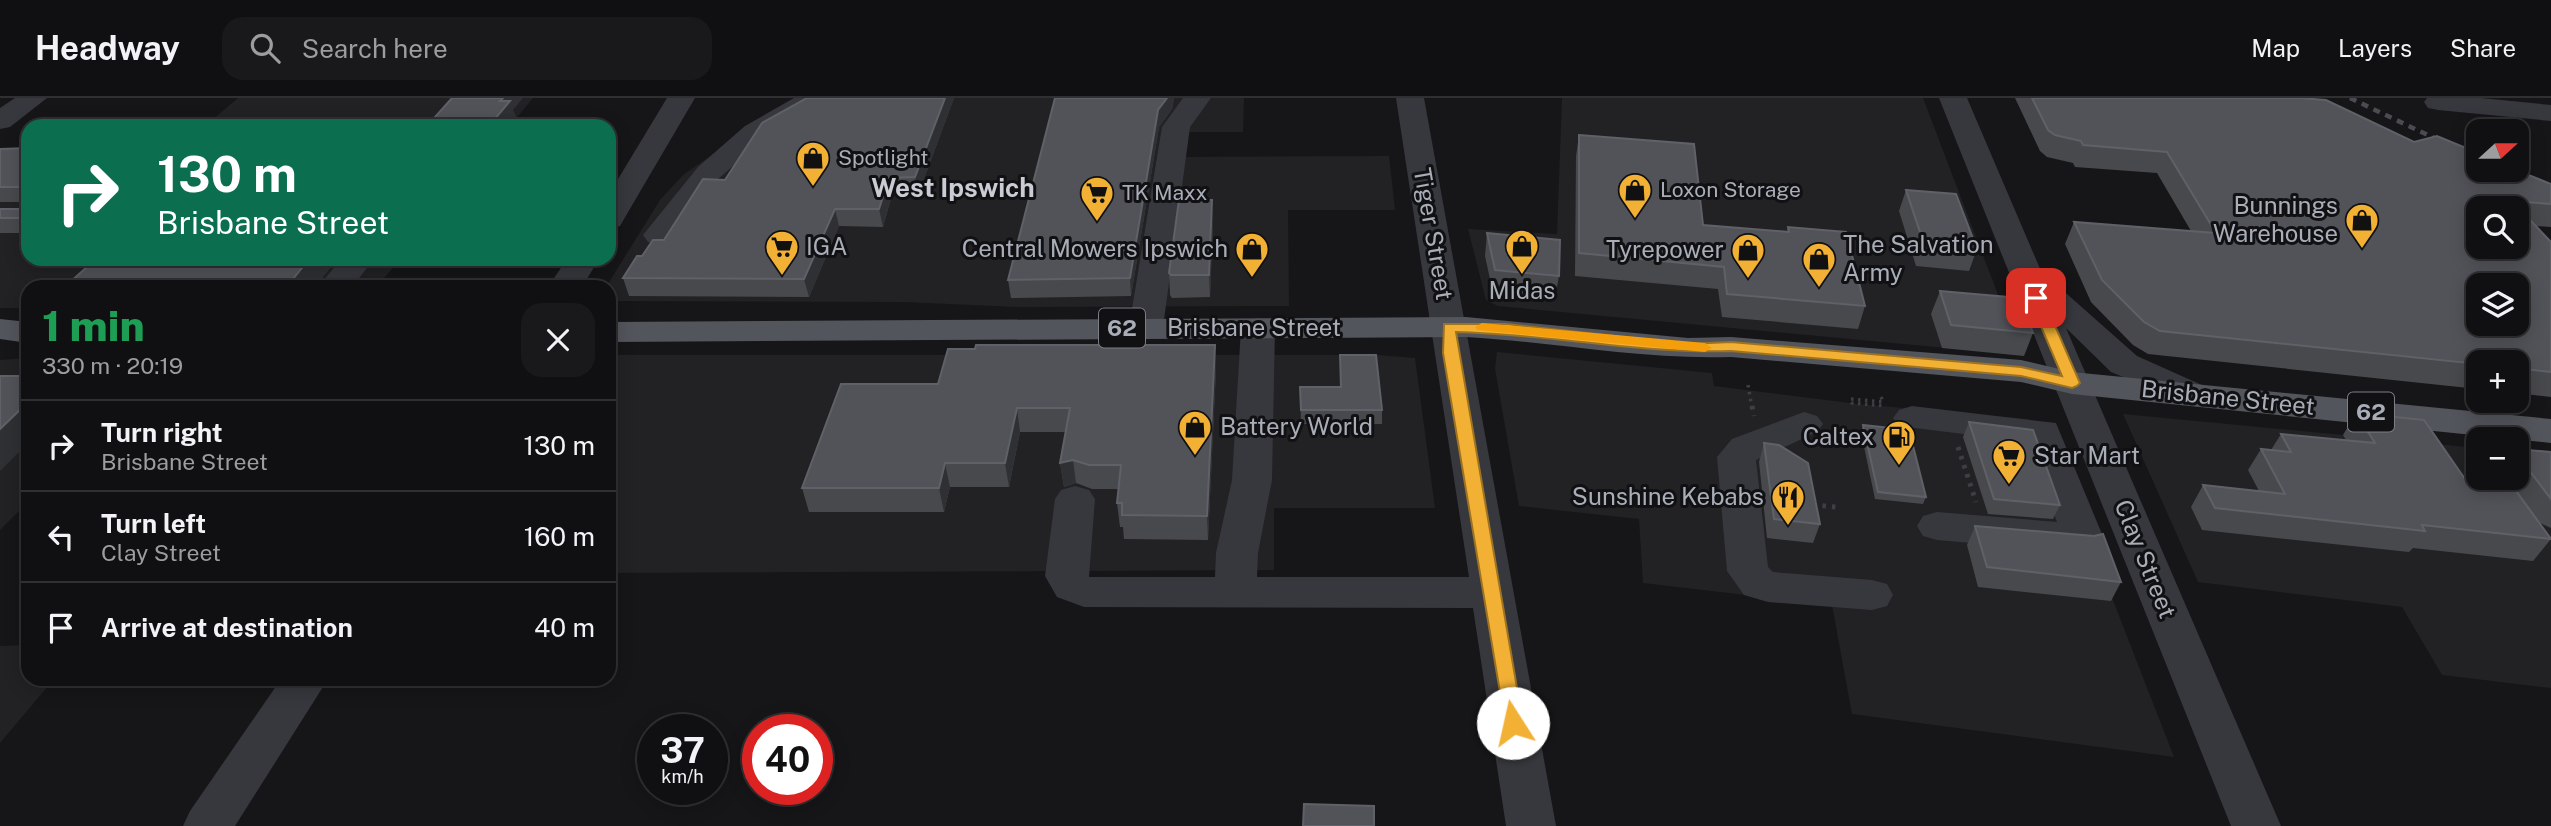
<!DOCTYPE html>
<meta charset="utf-8">
<style>
body{margin:0;font-family:"Public Sans",sans-serif;background:#19191b;color:#f1f3f6;height:100vh;display:flex;flex-direction:column;font-size:26px;white-space:nowrap}
*{box-sizing:border-box;margin:0}
p{font-size:23px;color:#9c9d9f}
.icon{flex:none;width:38px;height:38px;fill:none;stroke:currentColor;stroke-width:2;stroke-linecap:round;stroke-linejoin:round}
.map{position:relative;flex:1;overflow:hidden}
.sheet{position:absolute;left:21px;top:182px;width:595px;height:406px;display:flex;flex-direction:column;background:#101012;border-radius:21px;box-shadow:0 4px 18px #0003,0 0 0 2px #303032}
.sheet>*{flex:none}
.banner{position:absolute;left:21px;top:21px;width:595px;height:147px;border-radius:21px;box-shadow:0 4px 18px #0003,0 0 0 2px #303032;background:#0b6e4f;color:#fff;overflow:hidden}
.needle{width:46px;rotate:69deg}
.fabs{position:absolute;left:2466px;top:21px;display:grid;gap:14px}
.fabs a{display:grid;place-items:center;width:63px;height:63px;border-radius:14px;background:#101012;box-shadow:0 4px 18px #0003,0 0 0 2px #303032;font-size:35px}
.speed{position:absolute;left:637px;top:616px;display:flex;gap:14px;font-size:35px;font-weight:700;text-align:center}
.speed>*{display:grid;place-content:center;width:91px;height:91px;border-radius:50%;background:#101012;box-shadow:0 4px 18px #0003,0 0 0 2px #303032;line-height:1}
.speed small{font-size:18px;font-weight:400}
.speed .limit{border:10px solid #d22;background:#fff;color:#111}
.pin{position:absolute;display:grid;place-items:center;width:60px;height:60px;color:#fff;margin:-30px;border-radius:14px;box-shadow:0 4px 10px #0006}
.me{position:absolute;width:77px;margin:-38px;rotate:350deg;stroke-linejoin:round;filter:drop-shadow(0 0 5px #0008)}
.turn{display:flex;align-items:center;gap:24px;height:147px;padding:0 21px;font-size:32px}
.turn .icon{width:91px;height:91px;stroke-width:2.5}
.turn b{display:block;font-size:49px;line-height:60px}
.round{display:grid;place-items:center;flex:none;width:74px;height:74px;border-radius:21px;background:#19191b}
.head{display:flex;align-items:center;justify-content:space-between;height:119px;padding:0 21px}
h1{font-size:42px;font-weight:800;line-height:52px;color:#1e9e55}
ul{padding:0;list-style:none}
li{display:flex;align-items:center;gap:21px;height:91px;padding:0 21px;border-top:2px solid #303032}
li div{flex:1}
li b{display:block;font-size:26px}
li em{font-style:normal}
header{display:flex;align-items:center;gap:42px;box-sizing:border-box;height:98px;padding:0 35px;background:#101012;border-bottom:2px solid #303032}
header strong{font-size:33px}
nav{display:flex;gap:38px;margin-inline-start:auto;font-size:24px}
.search{width:490px;height:63px;background:#19191b;display:flex;align-items:center;gap:18px;box-sizing:border-box;padding:0 24px;border-radius:21px;color:#9c9d9f;font-size:26px}
.map>svg:first-child{display:block}
.built{fill:#222225}
.lines{fill:none;stroke-linecap:round;stroke-linejoin:round}
.path-far1{stroke:#3d3f44;stroke-width:3.5;stroke-dasharray:2.5 4.5;stroke-linecap:butt}
.path{stroke:#3d3f44;stroke-width:5;stroke-dasharray:3.5 6;stroke-linecap:butt}
.minor{fill:#37383d;fill-rule:evenodd}
.major{fill:#53555c;fill-rule:evenodd}
.rail{stroke:#4a4c52;stroke-width:4.5;stroke-dasharray:7 6;stroke-linecap:butt}
.wall{fill:#47494d}
.shaded-wall{fill:#2f3033}
.building{fill:#525359;stroke:#5f6168;stroke-width:2;fill-rule:evenodd}
.route{fill:#f2b134;stroke:#9d7322;stroke-width:2}
.slow{fill:#f59e0b}
.labels{text-anchor:middle;stroke-width:6;stroke-linejoin:round;paint-order:stroke}
.far-poi-label{font-size:21px;fill:#a8adb8;stroke:#111113;text-anchor:start}
.shield{fill:#111113;stroke:#7b7e86;stroke-width:2}
.shield-label{font-size:23px;font-weight:bold;fill:#a8adb8}
.poi-label{font-size:24px;fill:#a8adb8;stroke:#111113;text-anchor:end}
.street-label{font-size:24px;fill:#a8adb8;stroke:#111113}
.far-district-label{font-size:26px;font-weight:bold;fill:#c9ccd4;stroke:#111113}
</style>
<header>
<strong>Headway</strong>
<div class="search"><svg class="icon" aria-label="search" viewBox="0 0 24 24"><circle cx="10" cy="10" r="6"/><path d="M15 15l6 6"/></svg>Search here</div>
<nav><a>Map</a><a>Layers</a><a>Share</a></nav>
</header>
<div class="map">
<svg width="2551" height="728" viewBox="0 0 2551 728">
<rect width="100%" height="100%" fill="#161618"/>
<!-- built -->
<path class="built" d="M238,0H533L510,28H205Z
M805,0H1244L1243,34H1186L1183,59L1389,58L1395,112H1288L1289,208L1018,209L904,204L612,203L609,189H606L660,102L683,77L732,43Z
M1562,0H1923L2021,257L1498,208L1486,202L1468,131L1557,136Z
M0,63H28V161H400L377,189H28V210H0Z
M1497,254L1712,275L1714,288L1858,306L2028,321L2046,330L2174,659L1852,616L1832,507L1643,485L1639,421L1519,408L1495,271Z
M609,257H1377L1415,260L1435,410H1274V472L609,475Z
M28,260V404L0,432V262Z
M2123,316L2478,350V380H2516L2551,357V590L2442,577L2402,509L2198,484Z
M28,547V581H54L0,645V548Z"/>
<g class="lines">
<!-- path-far1 -->
<path class="path-far1" d="M1748,287L1752,310
M1881,299L1883,304L1850,301L1852,305L1886,308"/>
<!-- path -->
<path class="path" d="M1752,308L1754,318
M1958,349L1976,404
M1813,407L1836,409"/>
<!-- minor -->
<path class="minor" d="M15,0H47L10,29L0,31V10Z
M667,0H695L624,121L620,128L609,130V96Z
M794,0H828L824,6L765,40L718,81L670,144L659,146L648,144L643,137L698,69L745,28Z
M1183,0H1211L1190,29L1163,229L1158,236L1146,239L1134,236L1129,229L1162,29Z
M1396,0H1424L1556,728H1506L1473,510L1084,509L1057,499L1045,478L1055,401L1061,392L1075,388L1089,392L1095,401L1089,479H1215L1216,455L1232,382L1241,230L1246,223L1258,220L1270,223L1275,230L1272,382L1258,455L1257,479H1469Z
M1939,0H1967L2041,173L2137,258L2204,288L2209,296L2204,304L2191,307L2111,274L2066,230L2281,728H2231Z
M2427,0H2481L2551,7V23L2438,12L2428,10L2424,4Z
M341,161H374L352,189H318Z
M567,161H599L582,189H548Z
M1912,308L2056,325L2104,441L2098,451L2084,455L1937,442L1923,438L1917,428L1923,418L1937,414L2057,424L2028,344L1899,328L1893,320L1899,312Z
M1804,314L1817,318L1823,326L1817,334L1756,362L1768,469L1773,474L1872,482L1887,486L1893,497L1887,508L1872,512L1768,504L1744,497L1727,473L1717,359L1732,341Z
M281,581H328L235,728H183L190,713Z"/>
<!-- major -->
<path class="major" d="M1466,219L1688,240L1731,239L2021,262L2072,274L2551,321V345L2072,296L2021,284L1731,259C1642,262 1554,244 1466,239L609,244V224Z
M0,221L28,224V245L0,241Z"/>
<!-- rail -->
<path class="rail" d="M2350,0L2478,61"/>
</g>
<!-- wall -->
<path class="wall" d="M807,0H954L918,97H892L883,129L839,128L809,199L629,198L623,180L642,158L664,142L725,82Z
M1055,0H1174L1172,11L1159,29L1131,198L1011,200L1008,182Z
M2015,0H2300L2414,44L2551,86V129L2536,128L2551,144V299L2516,295V264H2478V291L2148,256L2133,247L2091,204L2065,146L2074,124L2191,133L2157,75L2075,69L2073,65L2047,59L2040,53Z
M1579,37L1703,127L1787,134L1788,129L1865,208L1858,231L1722,219L1718,191L1575,178L1576,58Z
M28,50V135H0V111H20V104H0V51Z
M1906,92L1977,151L1969,173L1916,168L1899,113Z
M1213,124L1210,199L1172,200L1170,197L1169,175Z
M1487,135L1559,178L1555,200L1493,195L1485,158Z
M96,161H336V162L315,189H72L69,185Z
M1940,193L2033,235L2024,258L1942,250L1931,216Z
M1340,257L1382,312V326H1301L1300,289H1340Z
M1216,271L1208,442L1124,441L1123,429H1120L1117,405L1119,391H1092L1076,385L1064,389L1060,365L1066,334H1020L1009,389H950L944,414H809L802,390L938,286Z
M2356,315L2465,381L2508,385L2504,380H2516V351L2551,354V430L2538,424L2551,441L2533,463L2413,450L2409,454L2202,432L2191,409L2203,387L2259,393L2248,372L2261,351L2271,352L2281,336L2346,342L2343,337Z
M1969,324L2060,407L2053,421L1988,416L1963,339Z
M1863,327L1926,399L1923,406L1875,401L1861,334Z
M1764,345L1820,426L1813,445L1767,440L1759,364Z
M1975,428L2121,484L2111,503L1978,489L1967,447Z"/>
<!-- shaded-wall -->
<path class="shaded-wall" d="M503,0H523L513,12L517,20L510,28H489L500,3Z
M945,0H954L918,97L915,79Z
M1167,0H1174L1172,11L1159,29L1131,198L1130,180L1158,12Z
M889,80L892,97L883,129L879,111Z
M1212,102L1213,124L1210,199L1209,177Z
M835,111L839,128L809,199L804,181Z
M309,161H336V162L315,189H297L293,181Z
M232,181L237,189H232L229,184Z
M1215,247L1216,271L1208,442L1207,418Z
M28,304V345L0,373V331Z
M1017,310L1020,334L1009,389L1005,365Z
M1073,362L1076,385L1064,389L1060,365Z
M945,365L950,389L944,414L939,390Z"/>
<!-- building -->
<path class="building" d="M452,0H503L500,3H510L489,28H427Z
M807,0H945L915,79L889,80L879,111H835L804,181L623,180L637,158H642L653,142H664L703,81L725,82L762,25Z
M1055,0H1167L1158,12L1130,180L1008,182Z
M2032,0H2300L2326,2L2414,44L2437,38L2478,55V72H2516L2551,86V106L2512,103L2551,144V274L2516,270V264H2478V266L2160,233L2144,224L2102,182L2074,124L2216,135L2167,54L2083,47L2081,43L2055,37L2048,32ZM2478,110H2516V149H2478ZM2478,187H2516V226H2478Z
M127,23H257L252,28H121Z
M1579,37L1694,46L1703,127L1789,134L1788,129L1846,134L1865,208L1727,196L1724,169L1579,155Z
M28,50V120H0V111H20V89H0V51Z
M1906,92L1956,96L1977,151L1924,146Z
M1179,102H1212L1209,177H1171L1169,175Z
M1487,135L1560,142L1559,178L1495,172Z
M96,161H309L293,181H232L229,184L69,185Z
M1940,193L2020,200L2033,235L1951,227Z
M976,247H1215L1207,418L1122,417V405H1117L1121,367H1089L1073,362L1060,365L1070,310H1017L1005,365H945L939,390H802L841,286H938L948,251H975Z
M1340,257H1376L1382,312H1301L1300,289H1341Z
M0,278H28V304L0,331Z
M2356,315L2424,322L2465,381L2511,386L2551,441L2422,427L2425,433L2215,410L2203,387L2285,396L2261,351L2291,354L2281,336L2375,345Z
M1969,324L2033,332L2060,407L1994,401Z
M1863,327L1909,332L1926,399L1878,394Z
M1764,345L1779,347L1808,365L1820,426L1774,421Z
M2516,351L2551,354V401L2516,355Z
M1975,428L2094,438L2103,436L2121,484L1987,469Z
M1304,706L1374,708V728H1303Z"/>
<!-- route -->
<path class="route" d="M2036,196L2043,200L2080,285L2077,288L2072,290L2021,278L1731,253C1639,256 1548,236 1456,234L1523,625L1520,630L1513,632L1506,630L1443,255L1444,226H1506L1688,246L1731,244L2021,269L2062,278L2029,200Z"/>
<!-- slow -->
<path class="slow" d="M1482,225L1705,245L1712,250L1705,254L1477,232L1475,229Z"/>
<!-- icons -->
<defs>
<symbol id="shop-pin" viewBox="-11 -11 22 30"><path d="M0 17L-7.5 6A9.5 9.5 0 1 1 7.5 6Z" fill="#f2b134" stroke="#111113"/><path d="M-5-2.5h2.3a2.7 3.5 0 0 1 5.4 0H5L5.5 6h-11ZM-1.5-2.5h3a1.5 2.3 0 0 0-3 0Z" fill="#111"/></symbol>
<symbol id="supermarket-pin" viewBox="-11 -11 22 30"><path d="M0 17L-7.5 6A9.5 9.5 0 1 1 7.5 6Z" fill="#f2b134" stroke="#111113"/><path d="M-6-5.5h2.5l.6 2H6L4.5 2H-2.5L-4.4-4H-6ZM-1.5 3.2a1.3 1.3 0 1 0 .1 0ZM3 3.2a1.3 1.3 0 1 0 .1 0Z" fill="#111"/></symbol>
<symbol id="fuel-pin" viewBox="-11 -11 22 30"><path d="M0 17L-7.5 6A9.5 9.5 0 1 1 7.5 6Z" fill="#f2b134" stroke="#111113"/><path d="M-5.5-6h7V0h2V4h1.3V-2.5L3-4.5l.8-.8L6-3V5H2.5V1h-1V6h-7ZM-4.2-4.7v3.2H.2V-4.7Z" fill="#111"/></symbol>
<symbol id="restaurant-pin" viewBox="-11 -11 22 30"><path d="M0 17L-7.5 6A9.5 9.5 0 1 1 7.5 6Z" fill="#f2b134" stroke="#111113"/><path d="M-5-6h1v4h1v-4h1v4h1v-4h1v5L-1.5 .5V6h-2V.5L-5-1ZM5-6V6H3V1.5H1.5Q1.5-4 5-6Z" fill="#111"/></symbol>
</defs>
<g fill-rule="evenodd">
<use href="#shop-pin" x="794" y="41" width="38" height="52"/>
<use href="#shop-pin" x="1616" y="73" width="38" height="52"/>
<use href="#supermarket-pin" x="1078" y="76" width="38" height="52"/>
<use href="#shop-pin" x="2343" y="103" width="38" height="52"/>
<use href="#shop-pin" x="1503" y="129" width="38" height="52"/>
<use href="#supermarket-pin" x="763" y="130" width="38" height="52"/>
<use href="#shop-pin" x="1233" y="132" width="38" height="52"/>
<use href="#shop-pin" x="1729" y="133" width="38" height="52"/>
<use href="#shop-pin" x="1800" y="142" width="38" height="52"/>
<use href="#shop-pin" x="1176" y="310" width="38" height="52"/>
<use href="#fuel-pin" x="1880" y="320" width="38" height="52"/>
<use href="#supermarket-pin" x="1990" y="339" width="38" height="52"/>
<use href="#restaurant-pin" x="1769" y="380" width="38" height="52"/>
</g>
<g class="labels">
<!-- far-poi labels -->
<g class="far-poi-label">
<text x="838" y="67">Spotlight</text>
<text x="1660" y="99">Loxon Storage</text>
<text x="1122" y="102">TK Maxx</text>
</g>
<!-- shield labels -->
<g class="shield">
<rect x="1099" y="210.5" width="46" height="39" rx="5"/>
<rect x="2348" y="294.5" width="46" height="39" rx="5"/>
</g>
<g class="shield-label">
<text x="1122" y="238">62</text>
<text x="2371" y="322">62</text>
</g>
<!-- poi labels -->
<g class="poi-label">
<text x="2338" y="116">Bunnings<tspan x="2338" dy="28">Warehouse</tspan></text>
<text x="1843" y="155" text-anchor="start">The Salvation<tspan x="1843" dy="28">Army</tspan></text>
<text x="806" y="157" text-anchor="start">IGA</text>
<text x="1228" y="159">Central Mowers Ipswich</text>
<text x="1724" y="160">Tyrepower</text>
<text x="1522" y="201" text-anchor="middle">Midas</text>
<text x="1220" y="337" text-anchor="start">Battery World</text>
<text x="1874" y="347">Caltex</text>
<text x="2034" y="366" text-anchor="start">Star Mart</text>
<text x="1764" y="407">Sunshine Kebabs</text>
</g>
<!-- street labels -->
<g class="street-label">
<text transform="translate(1433 136) rotate(80)" y="8">Tiger Street</text>
<text x="1254" y="238">Brisbane Street</text>
<text transform="translate(2228 300) rotate(6)" y="8">Brisbane Street</text>
<text transform="translate(2145 461) rotate(68)" y="8">Clay Street</text>
</g>
<!-- far-district labels -->
<g class="far-district-label">
<text x="953" y="99">West Ipswich</text>
</g>
</g>
</svg>
<div class="fabs">
<a><svg class="needle" viewBox="-14 -14 28 28"><path d="M0-13l5 13h-10z" fill="#e53935"/><path d="M0 13l5-13h-10z" fill="#9c9d9f"/></svg></a>
<a><svg class="icon" aria-label="search" viewBox="0 0 24 24"><circle cx="10" cy="10" r="6"/><path d="M15 15l6 6"/></svg></a>
<a><svg class="icon" aria-label="layers" viewBox="0 0 24 24"><path d="M12 4l9 5-9 5-9-5zM3 14l9 5 9-5"/></svg></a>
<a>+</a>
<a>−</a>
</div>
<div class="speed"><div>37<small>km/h</small></div><div class="limit">40</div></div>
<div class="pin" style="left:2036px;top:200px;background:#d93025"><svg class="icon" aria-label="arrive" viewBox="0 0 24 24"><path d="M6 21V4h12l-3 4 3 4H6"/></svg></div>
<svg class="me" style="left:1513px;top:625px" viewBox="-20 -20 40 40"><circle r="19" fill="#fff"/><path d="M0-13L10 11 0 6-10 11z" fill="#f2b134"/></svg>
<div class="banner">
<div class="turn"><svg class="icon" aria-label="right" viewBox="0 0 24 24"><path d="M7 20v-9h11M14 6l5 5-5 5"/></svg><div><b>130 m</b>Brisbane Street</div></div>
</div>
<section class="sheet">
<div class="head"><div><h1>1 min</h1><p>330 m · 20:19</p></div><a class="round"><svg class="icon" aria-label="close" viewBox="0 0 24 24"><path d="M6 6l12 12M18 6L6 18"/></svg></a></div>
<ul>
<li><svg class="icon" aria-label="right" viewBox="0 0 24 24"><path d="M7 20v-9h11M14 6l5 5-5 5"/></svg><div><b>Turn right</b><p>Brisbane Street</p></div><em>130 m</em></li>
<li><svg class="icon" aria-label="left" viewBox="0 0 24 24"><path d="M17 20v-9H6M10 6l-5 5 5 5"/></svg><div><b>Turn left</b><p>Clay Street</p></div><em>160 m</em></li>
<li><svg class="icon" aria-label="arrive" viewBox="0 0 24 24"><path d="M6 21V4h12l-3 4 3 4H6"/></svg><div><b>Arrive at destination</b></div><em>40 m</em></li>
</ul>
</section>
</div>
